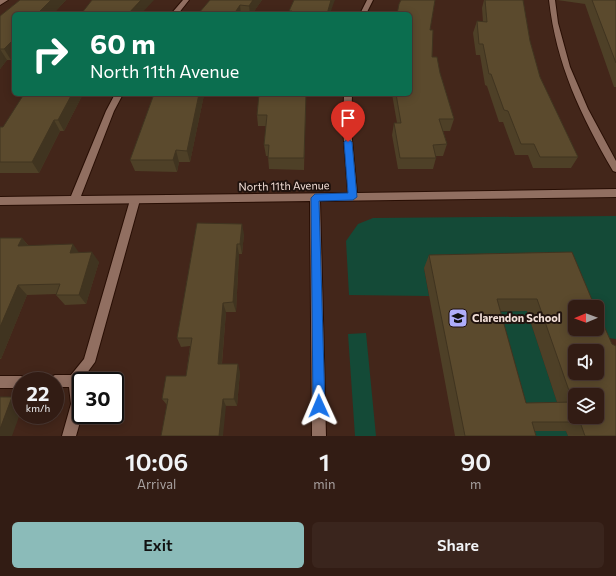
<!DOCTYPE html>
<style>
body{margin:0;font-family:Commissioner,sans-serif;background:#3a251d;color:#f1f3f6;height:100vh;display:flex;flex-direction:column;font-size:15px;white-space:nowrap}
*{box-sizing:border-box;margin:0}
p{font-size:13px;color:#a8a1a0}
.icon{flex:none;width:22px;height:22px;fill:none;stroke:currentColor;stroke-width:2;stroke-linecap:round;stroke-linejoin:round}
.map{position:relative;height:436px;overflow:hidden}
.drawer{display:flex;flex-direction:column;background:#321c14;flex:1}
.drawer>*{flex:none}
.top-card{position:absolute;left:12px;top:12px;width:400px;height:84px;border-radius:6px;box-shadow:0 2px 10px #0003,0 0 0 1px #4d3a34;background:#0b6e4f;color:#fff;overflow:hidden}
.needle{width:26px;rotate:269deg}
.tools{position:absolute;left:568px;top:300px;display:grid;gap:8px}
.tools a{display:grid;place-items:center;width:36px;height:36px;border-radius:6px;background:#321c14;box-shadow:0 2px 10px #0003,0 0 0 1px #4d3a34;font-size:20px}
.speed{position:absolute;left:12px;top:372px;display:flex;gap:8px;font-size:20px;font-weight:700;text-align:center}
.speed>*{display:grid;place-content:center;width:52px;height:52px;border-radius:50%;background:#321c14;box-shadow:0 2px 10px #0003,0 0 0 1px #4d3a34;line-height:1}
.speed small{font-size:10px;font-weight:400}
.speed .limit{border:2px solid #111;border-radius:6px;background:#fff;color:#111}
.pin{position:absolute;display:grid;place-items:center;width:34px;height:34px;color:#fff;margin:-41px -17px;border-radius:50% 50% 50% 0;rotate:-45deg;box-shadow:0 0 4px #0007}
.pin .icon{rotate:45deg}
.me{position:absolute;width:44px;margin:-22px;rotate:359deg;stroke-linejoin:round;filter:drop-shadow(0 0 3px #0008)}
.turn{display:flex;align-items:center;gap:14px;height:84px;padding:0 12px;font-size:18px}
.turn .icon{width:52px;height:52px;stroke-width:2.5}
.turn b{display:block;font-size:28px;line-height:34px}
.eta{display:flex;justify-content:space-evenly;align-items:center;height:68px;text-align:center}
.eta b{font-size:24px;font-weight:600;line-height:28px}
.button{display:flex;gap:8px;margin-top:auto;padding:8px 12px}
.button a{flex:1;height:46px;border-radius:6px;background:#8bbbb9;color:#111;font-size:16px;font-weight:600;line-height:46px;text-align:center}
.button a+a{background:#3a251d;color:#f1f3f6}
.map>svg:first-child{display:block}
.green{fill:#144a37}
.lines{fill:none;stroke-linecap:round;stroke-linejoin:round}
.lane-casing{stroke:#280e04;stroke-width:2}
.street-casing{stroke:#280e04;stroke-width:2}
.lane{fill:#916f61;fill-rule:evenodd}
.street{fill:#916f61;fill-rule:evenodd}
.wall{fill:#4e4027;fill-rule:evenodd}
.shaded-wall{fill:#403420}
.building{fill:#5b4a2d;stroke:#403420;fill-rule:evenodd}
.route{fill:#1a73e8;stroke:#114b97}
.labels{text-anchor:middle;stroke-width:4;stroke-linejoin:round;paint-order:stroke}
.street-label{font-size:11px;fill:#f2dfd7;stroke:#20130e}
.poi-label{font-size:11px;font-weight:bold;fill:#f2dfd7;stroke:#20130e;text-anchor:start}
</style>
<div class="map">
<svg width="616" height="436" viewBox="0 0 616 436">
<rect width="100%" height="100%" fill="#43261a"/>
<!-- green -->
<path class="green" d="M616,216V339L601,337L597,329V307H576L424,268L429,296L349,295L346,241L358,224L373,218Z
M527,311L560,411L516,412L489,312Z
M366,333L376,436H355L348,334Z
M521,431H566L568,436H522Z"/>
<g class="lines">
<defs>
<path id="lane" d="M135,196L140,200L95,362L81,381L82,415L76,436H62L71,404L69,387H55V381H49L51,377L55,375H71L84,359L130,200Z
M0,376H21L25,378L27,381H21V388H0Z"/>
<path id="street" d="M0,0H8L0,5Z
M183,0H189L178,14H171Z
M367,0H373L366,14H360Z
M549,0H555L558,23L570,67L588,109L616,161V172L613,171C581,116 556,64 549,0Z
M115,94H123L114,111L81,196L348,193L343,129L344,94H352L351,129L357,193L616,189V197L320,201L326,436H312L310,201L0,205V197L71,196L106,111Z"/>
</defs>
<!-- lane casing -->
<use href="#lane" class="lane-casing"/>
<!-- street casing -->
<use href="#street" class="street-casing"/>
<!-- lane -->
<use href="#lane" class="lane"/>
<!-- street -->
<use href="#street" class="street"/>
</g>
<!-- wall -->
<path class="wall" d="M20,0H66L53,14H14V57L11,60H7L0,69V16Z
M262,0L252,14H198Z
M484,0H523L530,41L540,77L578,157L571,168H533L528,155H515L503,122H499L487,86L485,85L480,55H476L473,33L477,21L483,22L482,8Z
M557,0H616V87H614L585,4Z
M430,30L432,57L440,73L454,119L450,131H443L447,144L443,156H436V158L433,169H398L392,135L394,123H397L392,94H410Z
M83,94L64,131H60L39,173H0V127H3Z
M154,94H207V95H204L190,162H179L177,172L135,171L130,160Z
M259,94H306L304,170L269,169L268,156H266L264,145L266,126H258L257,115Z
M197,223L244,234L242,254H239L236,312H226L222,364L240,372L237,406L167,405L162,399L186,376L190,346L181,347L177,338Z
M0,238H22L28,245L78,252L99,262L86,304L65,305L56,295L57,294L27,295L1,359H0Z
M572,252L616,436H568L566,431H535L536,436H455L424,268L429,255ZM500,311H527L557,402L526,403Z"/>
<!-- shaded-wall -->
<path class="shaded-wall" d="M51,0H66L53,14H37Z
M141,0H154L141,14H128Z
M253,0H262L252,14H250L249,6Z
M331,0H335L333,5L330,14H327Z
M240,5L241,14H234Z
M14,39V57L11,60L4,49Z
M0,49L7,60L0,69Z
M72,94H83L64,131L58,120Z
M199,94H204V95L190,162L187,151Z
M54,120L60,131L39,173L32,162Z
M176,150L179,162L177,172L173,160Z
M242,224L244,234L242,254L240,244Z
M22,238L30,248L18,246Z
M73,244L80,254L70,253Z
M237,244L239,254L236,312L233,302Z
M92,252L99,262L86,304L79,295Z
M18,285L27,295L1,359L0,358V327Z
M223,303L226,312L221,372L218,364Z
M238,364L240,372L237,406L234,399Z
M12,397L21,402V411L12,436H0V429Z
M223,399L226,406L223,436H219Z"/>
<!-- building -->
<path class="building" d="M20,0H51L37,14H14V39L4,49H0V16Z
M92,0H141L128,14H81Z
M210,0H253L249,6L240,5L234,14H198Z
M294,0H331L327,14H291L292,11H289Z
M401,0H435L430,30H433L432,57H437L440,73L454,119H439L447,144L433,145L436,158H400L394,123H401L396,94H410V14H397L399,4Z
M485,0H523L530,41L540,77L578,157H540L534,144H521L508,111L504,110L491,74H489L483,44H479L477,21L487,22Z
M592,0H616V63Z
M24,94H72L58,120H54L32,162H0V127H3Z
M154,94H199L187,151L176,150L173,160H130Z
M259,94H306L304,158H268L269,145H264L267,115H257Z
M197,223L242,224L240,244H237L233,302L223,303L218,364H238L234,399H223L219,436H161L168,399H162L166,376H186L192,338H177Z
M0,238H22L18,246L73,244L70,253L92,252L79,295H56L60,284L18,285L0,327Z
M572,252L595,307H575V329H597V310L612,344L616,346V436H585L580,422H532L536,436H465L429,255ZM497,299H537L573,402L526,403ZM575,351H597V373H575ZM575,395H597V417H575Z
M0,397H12L0,429Z"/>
<!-- route -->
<path class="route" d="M348,139L352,142L357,197L353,200L319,201L325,406L323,410L319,412L315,410L313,406L311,198L315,194L348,193L344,142Z"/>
<!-- icons -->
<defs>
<symbol id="school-square" viewBox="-11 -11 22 22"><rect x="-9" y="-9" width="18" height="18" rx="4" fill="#afaefa" stroke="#20130e"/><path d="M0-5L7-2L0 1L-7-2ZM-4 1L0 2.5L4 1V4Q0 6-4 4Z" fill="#111"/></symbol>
</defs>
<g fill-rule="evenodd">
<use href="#school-square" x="447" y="307" width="22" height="22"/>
</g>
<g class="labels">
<!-- street labels -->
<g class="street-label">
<text transform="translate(284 186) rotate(-1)" y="4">North 11th Avenue</text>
</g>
<!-- poi labels -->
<g class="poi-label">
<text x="472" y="322">Clarendon School</text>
</g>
</g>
</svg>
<div class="tools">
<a><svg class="needle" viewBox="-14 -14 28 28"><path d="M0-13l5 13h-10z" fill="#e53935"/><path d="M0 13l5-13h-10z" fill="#a8a1a0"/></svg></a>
<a><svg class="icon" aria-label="sound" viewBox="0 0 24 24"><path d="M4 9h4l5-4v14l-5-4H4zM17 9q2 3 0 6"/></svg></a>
<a><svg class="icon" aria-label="layers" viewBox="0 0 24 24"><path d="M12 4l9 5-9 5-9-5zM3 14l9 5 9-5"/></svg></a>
</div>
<div class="speed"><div>22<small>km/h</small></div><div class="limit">30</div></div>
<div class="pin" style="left:348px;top:142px;background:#d93025"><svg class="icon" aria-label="arrive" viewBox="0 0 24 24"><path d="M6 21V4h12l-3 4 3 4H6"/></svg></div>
<svg class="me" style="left:319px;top:406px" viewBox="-20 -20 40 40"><path d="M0-17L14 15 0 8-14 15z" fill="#1a73e8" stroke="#fff" stroke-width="4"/></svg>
<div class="top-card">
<div class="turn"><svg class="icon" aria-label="right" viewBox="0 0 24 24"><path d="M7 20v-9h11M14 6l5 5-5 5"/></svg><div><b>60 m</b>North 11th Avenue</div></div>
</div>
</div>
<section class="drawer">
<div class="eta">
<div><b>10:06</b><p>Arrival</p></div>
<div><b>1</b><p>min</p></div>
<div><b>90</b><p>m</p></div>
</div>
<div class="button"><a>Exit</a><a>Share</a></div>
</section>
